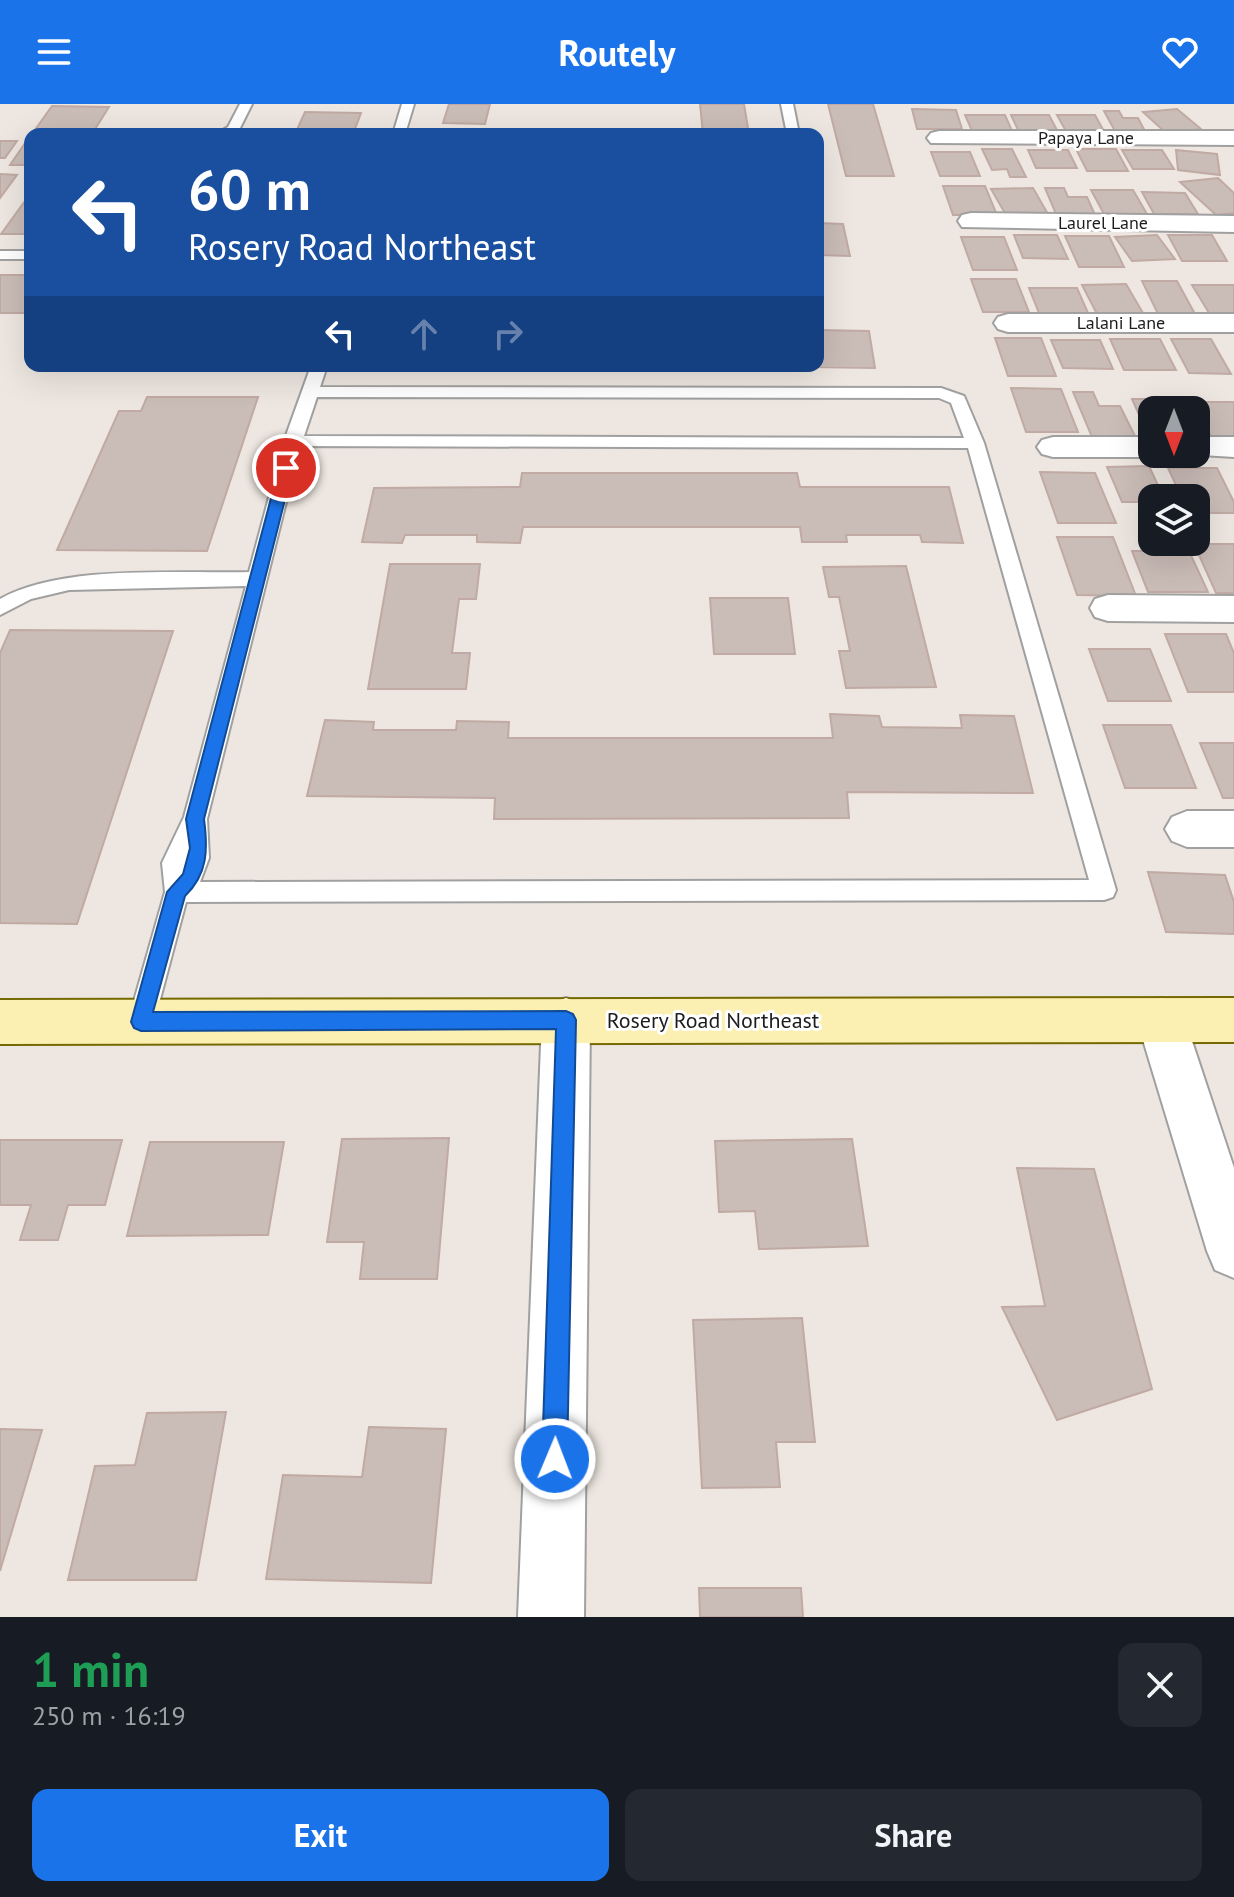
<!DOCTYPE html>
<meta charset="utf-8">
<style>
body{margin:0;font-family:"PT Sans",sans-serif;background:#242831;color:#f1f3f6;height:100vh;display:flex;flex-direction:column;font-size:30px;white-space:nowrap}
*{box-sizing:border-box;margin:0}
p{font-size:26px;color:#9ea1a6}
.icon{flex:none;width:44px;height:44px;fill:none;stroke:currentColor;stroke-width:2;stroke-linecap:round;stroke-linejoin:round}
.map{position:relative;height:1513px;overflow:hidden}
.sheet{display:flex;flex-direction:column;background:#171b24;flex:1}
.sheet>*{flex:none}
.top-card{position:absolute;left:24px;top:24px;width:800px;height:244px;border-radius:16px;box-shadow:0 8px 32px #0002;background:#1a4fa0;color:#fff;overflow:hidden}
.needle{width:52px;rotate:180deg}
.controls{position:absolute;left:1138px;top:292px;display:grid;gap:16px}
.controls a{display:grid;place-items:center;width:72px;height:72px;border-radius:16px;background:#171b24;box-shadow:0 8px 32px #0002;font-size:40px}
.pin{position:absolute;display:grid;place-items:center;width:68px;height:68px;color:#fff;margin:-34px;border:4px solid #fff;border-radius:50%;box-shadow:0 2px 8px #0007}
.me{position:absolute;width:88px;margin:-44px;rotate:1deg;stroke-linejoin:round;filter:drop-shadow(0 0 6px #0008)}
.turn{display:flex;align-items:center;gap:28px;height:168px;padding:0 32px;font-size:36px}
.turn .icon{width:104px;height:104px;stroke-width:2.5}
.turn b{display:block;font-size:56px;line-height:68px}
.lanes{display:flex;align-items:center;height:76px;padding:0 32px;background:#0003;justify-content:center;gap:40px;direction:ltr}
.lanes .off{opacity:.35}
.round{display:grid;place-items:center;flex:none;width:84px;height:84px;border-radius:16px;background:#242831}
.headline{display:flex;align-items:center;justify-content:space-between;height:136px;padding:0 32px}
h1{font-size:48px;font-weight:700;line-height:60px;color:#1e9e55}
.action{display:flex;gap:16px;margin-top:auto;padding:16px 32px}
.action a{flex:1;height:92px;border-radius:16px;background:#1a73e8;color:#fff;font-size:32px;font-weight:700;line-height:92px;text-align:center}
.action a+a{background:#242831;color:#f1f3f6}
header{display:flex;justify-content:space-between;align-items:center;height:104px;padding:0 32px;background:#1a73e8;color:#fff;font-size:36px;font-weight:700}
.map>svg:first-child{display:block}
.building{fill:#cabcb7;stroke:#c0aaa3;stroke-width:2}
.lines{fill:none;stroke-linecap:round;stroke-linejoin:round}
.lane-casing{stroke:#a0a0a0;stroke-width:4}
.street-casing{stroke:#a0a0a0;stroke-width:4}
.secondary-casing{stroke:#756a01;stroke-width:4}
.lane{fill:#fff;fill-rule:evenodd}
.street{fill:#fff;fill-rule:evenodd}
.secondary{fill:#fbf0b1;fill-rule:evenodd}
.route{fill:#1a73e8;stroke:#114b97;stroke-width:2}
.labels{text-anchor:middle;stroke-width:6;stroke-linejoin:round;paint-order:stroke}
.far-street-label{font-size:18px;fill:#1c1c1c;stroke:#fff}
.street-label{font-size:22px;fill:#1c1c1c;stroke:#fff}
</style>
<header><svg class="icon" aria-label="menu" viewBox="0 0 24 24"><path d="M4 6h16M4 12h16M4 18h16"/></svg>Routely<svg class="icon" aria-label="heart" viewBox="0 0 24 24"><path d="M12 20l-8-8c-3-5 5-10 8-4 3-6 11-1 8 4z"/></svg></header>
<div class="map">
<svg width="1234" height="1513" viewBox="0 0 1234 1513">
<rect width="100%" height="100%" fill="#eee7e1"/>
<!-- building -->
<path class="building" d="M449,0H490L485,20L443,19Z
M700,0H744L749,30H703Z
M828,0H873L894,72H846Z
M52,2L109,3L92,30H32Z
M912,5L956,6L962,25H917Z
M1177,5L1201,25L1166,29L1143,8Z
M1104,7H1119L1123,14H1138L1146,29H1116Z
M305,8L361,9L353,30H295Z
M965,11H1005L1013,29H973Z
M1011,11H1049L1058,28H1019Z
M1057,11H1095L1105,29H1067Z
M30,32V61H10Z
M0,37H17L5,54H0Z
M982,45H1012L1026,73H1010L1007,65L992,66Z
M1076,45H1116L1128,67H1087Z
M1028,46H1068L1077,64H1036Z
M1122,46H1162L1174,65H1133Z
M1176,46L1217,50L1220,71L1178,66Z
M931,48H970L980,72H940Z
M0,70L17,71L0,94Z
M1218,74L1234,89V109L1216,111L1180,78Z
M943,82H985L997,111H953Z
M1033,84L1048,110L1006,111L991,85Z
M1045,84H1064L1068,93H1087L1095,111L1056,110Z
M1091,86H1133L1147,110H1104Z
M1142,88L1185,89L1198,110H1154Z
M30,90V130H1Z
M818,119L843,120L850,152L818,151Z
M1014,131H1057L1068,155L1023,154Z
M1157,131L1175,155L1132,157L1115,133Z
M1168,131H1212L1227,157H1182Z
M1065,132H1109L1124,163H1079Z
M961,133H1004L1017,166H973Z
M0,171H30V209H0Z
M971,175H1016L1029,208H983Z
M1142,177H1177L1195,210H1158Z
M1126,180L1143,209L1097,210L1082,181Z
M1192,181H1234V209H1209Z
M1029,184H1077L1088,209H1039Z
M818,226L869,227L875,264L750,262H818Z
M995,234H1041L1056,272H1008Z
M1110,235H1160L1176,266H1124Z
M1171,235H1211L1231,270L1189,269Z
M1051,236H1100L1113,265L1063,264Z
M1011,284L1061,285L1078,328H1026Z
M1073,288H1093L1099,302H1120L1135,332L1092,333Z
M147,293H258L207,447L57,446L119,307H141Z
M1132,295H1184L1189,306H1152V331H1148Z
M1194,298H1234V332H1211Z
M1149,362L1164,394H1152V415L1144,398H1122L1107,363Z
M1168,364H1217L1234,398V409H1196V394H1182Z
M1040,368L1095,369L1116,419H1058Z
M522,369H797L800,383H949L963,439L922,438L920,431H846L847,438H802L800,423H523L520,439L477,438V431H405L402,439L362,438L374,384L520,383Z
M1057,433H1113L1136,492L1077,491Z
M1194,440H1234V489H1216Z
M1132,447H1189L1208,488H1148Z
M390,460H480L476,495H459L452,549H470L466,585H368Z
M906,462L936,583L846,584L839,547H850L839,493H829L823,463Z
M710,494H788L795,550H714Z
M10,526L173,527L77,820L0,819V549Z
M1165,530H1226L1234,549V588H1188Z
M1089,545H1150L1171,597H1108Z
M830,610L879,612L882,623L962,624L960,611L1014,612L1033,689L847,688L849,714L494,715L495,694L307,692L325,616L374,618L373,626H456L457,617L509,618L508,634H833Z
M1103,621H1171L1196,684H1125Z
M1200,639H1234V694H1223Z
M1148,768L1225,771L1234,798V830L1166,828Z
M449,1034L437,1175H360L364,1138H327L342,1035Z
M852,1035L868,1142L759,1145L755,1107L719,1108L715,1037Z
M0,1036H122L105,1101H68L58,1136H20L31,1101H0Z
M150,1038H284L268,1131L127,1132Z
M1017,1064L1094,1065L1152,1285L1057,1316L1002,1203L1045,1202Z
M802,1214L815,1338H776L780,1383L702,1384L693,1216Z
M226,1308L196,1476H68L95,1362L135,1361L147,1309Z
M369,1323L446,1325L431,1479L266,1475L283,1371L362,1373Z
M0,1325L42,1326L0,1467Z
M699,1484H801L803,1513H700Z"/>
<g class="lines">
<defs>
<path id="lane" d="M240,0H252L238,28L216,30L228,23Z
M402,0H414L405,30H393Z
M781,0H793L799,30H787Z
M0,147H30V155H0Z
M311,262H327L320,283L941,284L964,292L984,339L1116,786L1113,793L1104,796L186,798L154,918L150,927L141,930L132,927L128,918L165,788L162,759L184,713L246,482L69,486L31,495L0,511V495C63,460 176,470 249,468L284,337ZM317,293L939,294L951,299L964,334L304,332ZM300,342L968,344L1089,776L200,778L209,754L207,715Z"/>
<path id="street" d="M939,27H1234V41L931,39L927,34L931,29Z
M971,109L1234,112V128L962,123L958,117L962,111Z
M1008,210H1234V228H1008L998,225L994,219L998,213Z
M1053,333H1152V350H1163L1152,353H1053L1042,350L1037,343L1042,336Z
M1196,333H1234V353L1185,350H1196Z
M1108,491L1234,492V518L1108,517L1095,513L1090,504L1095,495Z
M1187,707H1234V743H1187L1172,737L1165,725L1172,713Z
M566,894L583,900L590,916L584,1513H518L542,916L549,900Z
M1161,894L1178,900L1185,916L1234,1064V1174L1215,1166L1207,1147L1137,916L1144,900Z"/>
<path id="secondary" d="M1234,894V938L0,940V896Z"/>
</defs>
<!-- lane casing -->
<use href="#lane" class="lane-casing"/>
<!-- street casing -->
<use href="#street" class="street-casing"/>
<!-- secondary casing -->
<use href="#secondary" class="secondary-casing"/>
<!-- lane -->
<use href="#lane" class="lane"/>
<!-- street -->
<use href="#street" class="street"/>
<!-- secondary -->
<use href="#secondary" class="secondary"/>
</g>
<!-- route -->
<path class="route" d="M286,360L293,364L204,715C208,745 208,770 185,792L153,908L566,907L573,910L576,916L567,1355L563,1364L555,1367L546,1364L542,1355L556,925L141,927L134,924L131,918L167,788L183,770L190,744L186,715L279,364Z"/>
<g class="labels">
<!-- far-street labels -->
<g class="far-street-label">
<text x="1086" y="40">Papaya Lane</text>
<text x="1103" y="125">Laurel Lane</text>
<text x="1121" y="225">Lalani Lane</text>
</g>
<!-- street labels -->
<g class="street-label">
<text x="713" y="924">Rosery Road Northeast</text>
</g>
</g>
</svg>
<div class="controls">
<a><svg class="needle" viewBox="-14 -14 28 28"><path d="M0-13l5 13h-10z" fill="#e53935"/><path d="M0 13l5-13h-10z" fill="#9ea1a6"/></svg></a>
<a><svg class="icon" aria-label="layers" viewBox="0 0 24 24"><path d="M12 4l9 5-9 5-9-5zM3 14l9 5 9-5"/></svg></a>
</div>
<div class="pin" style="left:286px;top:364px;background:#d93025"><svg class="icon" aria-label="arrive" viewBox="0 0 24 24"><path d="M6 21V4h12l-3 4 3 4H6"/></svg></div>
<svg class="me" style="left:555px;top:1355px" viewBox="-20 -20 40 40"><circle r="17" fill="#1a73e8" stroke="#fff" stroke-width="3"/><path d="M0-11L8 9 0 5-8 9z" fill="#fff"/></svg>
<div class="top-card">
<div class="turn"><svg class="icon" aria-label="left" viewBox="0 0 24 24"><path d="M17 20v-9H6M10 6l-5 5 5 5"/></svg><div><b>60 m</b>Rosery Road Northeast</div></div>
<div class="lanes"><svg class="icon" aria-label="left" viewBox="0 0 24 24"><path d="M17 20v-9H6M10 6l-5 5 5 5"/></svg><svg class="icon off" aria-label="ahead" viewBox="0 0 24 24"><path d="M12 20V5M6 11l6-6 6 6"/></svg><svg class="icon off" aria-label="right" viewBox="0 0 24 24"><path d="M7 20v-9h11M14 6l5 5-5 5"/></svg></div>
</div>
</div>
<section class="sheet">
<div class="headline"><div><h1>1 min</h1><p>250 m · 16:19</p></div><a class="round"><svg class="icon" aria-label="close" viewBox="0 0 24 24"><path d="M6 6l12 12M18 6L6 18"/></svg></a></div>
<div class="action"><a>Exit</a><a>Share</a></div>
</section>
